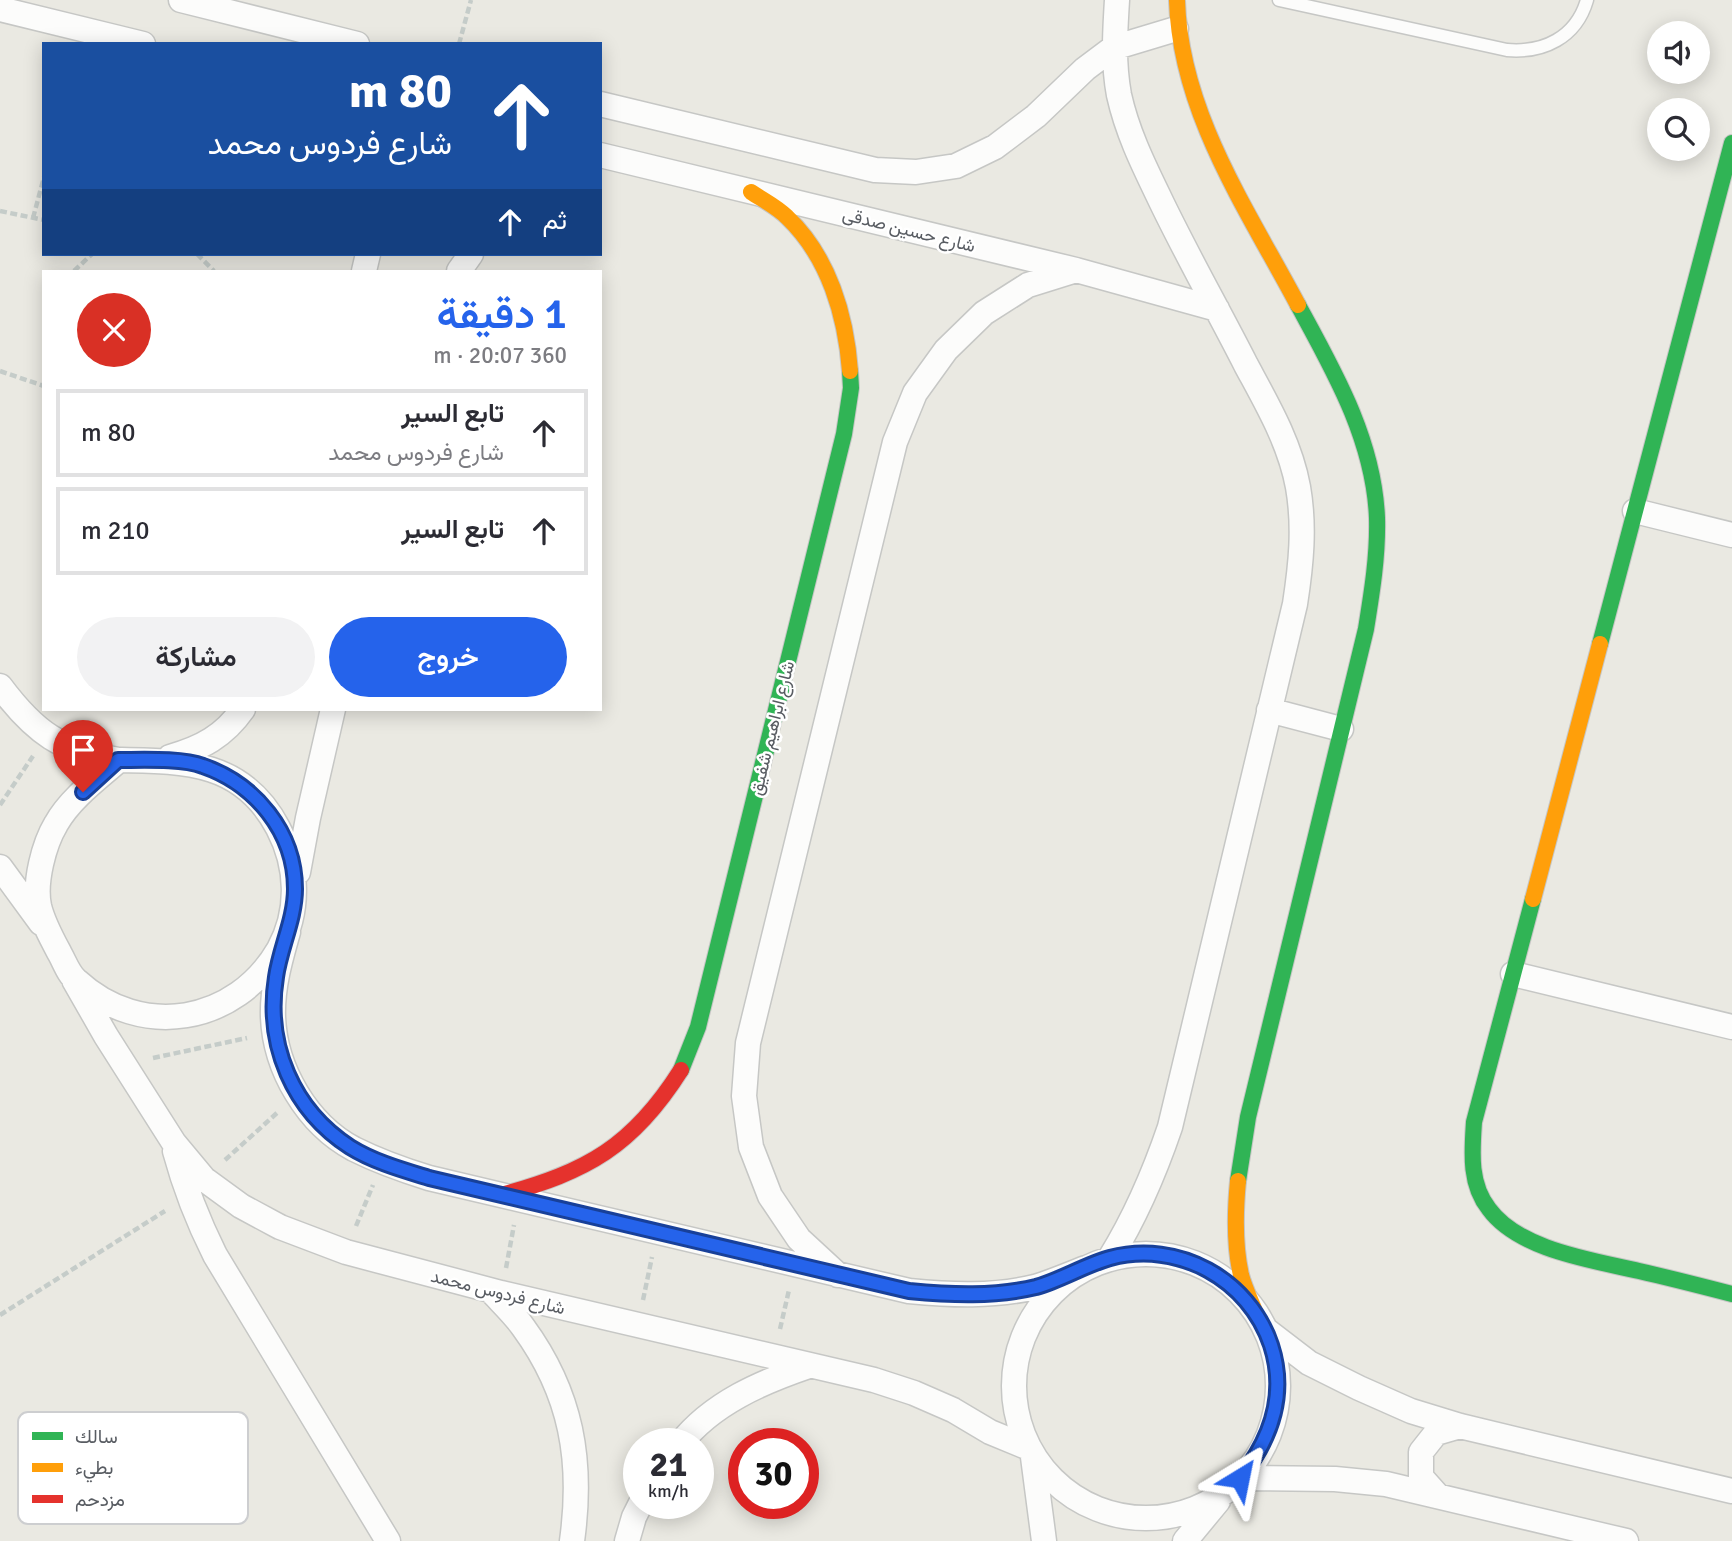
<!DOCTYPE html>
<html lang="ar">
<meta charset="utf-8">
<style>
body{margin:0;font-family:Signika,Vazirmatn,sans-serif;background:#f2f2f3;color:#2b2b33;direction:rtl;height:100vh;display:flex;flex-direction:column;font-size:26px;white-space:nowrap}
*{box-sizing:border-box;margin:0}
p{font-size:23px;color:#7c7c81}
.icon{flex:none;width:38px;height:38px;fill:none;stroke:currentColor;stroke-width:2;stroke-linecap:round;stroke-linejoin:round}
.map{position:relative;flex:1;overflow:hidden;direction:ltr}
.sheet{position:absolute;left:42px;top:270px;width:560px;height:441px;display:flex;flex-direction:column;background:#fff;border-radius:0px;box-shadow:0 4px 18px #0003;direction:rtl}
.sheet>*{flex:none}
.top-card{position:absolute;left:42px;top:42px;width:560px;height:214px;border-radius:0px;box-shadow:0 4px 18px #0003;direction:rtl;background:#1a4fa0;color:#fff;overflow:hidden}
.tools{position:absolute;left:1647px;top:21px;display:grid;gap:14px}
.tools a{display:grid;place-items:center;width:63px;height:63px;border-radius:50%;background:#fff;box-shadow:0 4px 18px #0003;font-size:35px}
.speed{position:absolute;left:623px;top:1428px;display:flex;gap:14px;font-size:35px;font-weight:700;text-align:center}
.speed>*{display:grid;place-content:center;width:91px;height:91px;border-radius:50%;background:#fff;box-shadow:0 4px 18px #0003;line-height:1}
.speed small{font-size:18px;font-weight:400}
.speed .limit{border:10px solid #d22;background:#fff;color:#111}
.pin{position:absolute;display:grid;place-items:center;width:60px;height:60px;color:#fff;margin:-72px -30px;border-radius:50% 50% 50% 0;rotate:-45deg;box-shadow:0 0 7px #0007}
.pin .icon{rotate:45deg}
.me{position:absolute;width:77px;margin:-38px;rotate:35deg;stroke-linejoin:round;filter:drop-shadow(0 0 5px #0008)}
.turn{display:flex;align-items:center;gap:24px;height:147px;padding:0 35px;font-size:32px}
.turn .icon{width:91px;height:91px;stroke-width:2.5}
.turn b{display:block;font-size:49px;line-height:60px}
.then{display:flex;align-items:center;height:66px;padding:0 35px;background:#0003;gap:14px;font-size:26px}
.round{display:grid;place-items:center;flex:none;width:74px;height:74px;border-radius:37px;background:#f2f2f3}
.overview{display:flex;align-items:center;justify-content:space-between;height:119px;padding:0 35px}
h1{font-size:42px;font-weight:600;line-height:52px;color:#2563eb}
.action{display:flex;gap:14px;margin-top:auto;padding:14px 35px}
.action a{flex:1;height:80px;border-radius:42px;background:#2563eb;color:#fff;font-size:28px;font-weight:600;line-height:80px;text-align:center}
.action a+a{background:#f2f2f3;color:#2b2b33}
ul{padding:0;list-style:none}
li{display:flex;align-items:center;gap:21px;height:88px;margin:0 14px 10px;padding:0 21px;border:4px solid #e1e1e2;border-radius:0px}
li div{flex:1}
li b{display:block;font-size:26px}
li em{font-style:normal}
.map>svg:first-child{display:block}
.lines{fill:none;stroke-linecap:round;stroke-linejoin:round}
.lane-casing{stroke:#c6c7c5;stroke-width:15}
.street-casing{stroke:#c6c7c5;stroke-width:27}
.fast-casing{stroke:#c6c6c5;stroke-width:18}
.slow-casing{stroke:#c6c6c5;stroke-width:18}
.jam-casing{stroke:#c6c6c5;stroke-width:18}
.path{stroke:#c5ccc9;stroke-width:4.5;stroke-dasharray:7 3.5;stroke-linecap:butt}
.lane{stroke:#fcfcfb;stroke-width:12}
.street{stroke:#fcfcfb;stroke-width:24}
.fast{stroke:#30b455;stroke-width:16}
.slow{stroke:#ff9f0a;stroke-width:16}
.jam{stroke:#e5322d;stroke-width:16}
.route-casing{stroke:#184099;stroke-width:18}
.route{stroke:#2563eb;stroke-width:12}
.labels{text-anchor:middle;stroke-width:5;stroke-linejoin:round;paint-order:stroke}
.street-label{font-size:18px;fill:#585c62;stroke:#fff}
.key{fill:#fff;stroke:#cdced0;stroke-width:2}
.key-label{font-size:19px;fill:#585c62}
</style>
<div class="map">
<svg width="1732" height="1541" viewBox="0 0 1732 1541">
<rect width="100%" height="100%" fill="#eae9e2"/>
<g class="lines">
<defs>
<path id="lane" d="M1279,0L1507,50C1543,53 1576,38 1587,0"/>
<path id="street" d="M181,0L357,44
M0,9L143,44
M600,104L875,170L916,172L956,166L995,147L1036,116L1085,69L1113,48L1176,29
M600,155L1076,270L1217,309
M364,271L368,254
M459,271L471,254
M1635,511L1732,535
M0,686C35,733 61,751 119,760
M1269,710L1341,729
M170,757C202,748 224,736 243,709
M119,760C185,761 243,761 278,828C298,866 300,911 279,949C236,1024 141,1040 77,981C69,975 65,963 60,954C52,939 43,923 39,906C34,882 44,844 56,824C70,799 97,779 119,760Z
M0,867L41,923
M298,872L308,818L333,709
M288,932C280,960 272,988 273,1017C275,1069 307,1124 354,1149C378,1161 403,1170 429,1178L909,1291C951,1295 993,1297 1035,1287C1052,1282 1070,1274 1086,1268
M1513,974L1732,1027
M74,980L106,1036L174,1143L204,1179L241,1206L280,1227L346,1252L501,1293L874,1380L914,1393L953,1410L990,1432L1029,1448
M175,1151C185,1188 198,1221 215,1255L388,1541
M1014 1386a132 132 0 1 1 264 0a132 132 0 1 1-264 0Z
M1110,1258C1136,1216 1154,1174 1170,1127L1295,604C1301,565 1305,527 1298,487C1290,443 1267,404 1246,365C1217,308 1185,252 1158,195C1142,162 1127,131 1119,95C1113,63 1115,32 1117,0
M838,1275L799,1239L770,1196L751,1147L744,1096L748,1043L895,442L915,393L946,350L984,313L1028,285L1076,270
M491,1291C502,1303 514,1314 523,1327C572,1394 583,1461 572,1541
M1266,1330L1309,1363L1359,1388L1411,1411L1460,1426L1732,1491
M680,1444C712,1403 762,1382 809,1366
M1033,1457L1044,1541
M1240,1478L1335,1479L1386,1484L1626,1541
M1438,1496L1421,1477V1452L1436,1433L1460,1426
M627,1541L634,1517L641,1503
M1185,1541L1218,1501"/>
<path id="fast" d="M1600,644L1732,143
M1533,899L1474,1122C1472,1152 1469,1184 1489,1209C1519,1250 1592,1260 1639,1271C1670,1278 1701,1286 1732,1294
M681,1070L698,1027L844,434L851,388L850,371
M1238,1181L1248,1117L1366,629C1372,592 1378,555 1377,518C1374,440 1334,371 1298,305"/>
<path id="slow" d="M1177,0C1180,112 1247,209 1298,305
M751,192C763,200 777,207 787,217C829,257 846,316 850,371
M1533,899L1600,644
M1238,1181C1235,1212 1234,1244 1241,1275C1244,1287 1250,1299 1255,1311"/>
<path id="jam" d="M501,1195C587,1172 633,1146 681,1070"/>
</defs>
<!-- lane casing -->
<use href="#lane" class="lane-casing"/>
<!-- street casing -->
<use href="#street" class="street-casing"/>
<!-- fast casing -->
<use href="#fast" class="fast-casing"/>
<!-- slow casing -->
<use href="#slow" class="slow-casing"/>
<!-- jam casing -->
<use href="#jam" class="jam-casing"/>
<!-- path -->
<path class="path" d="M459,44L471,0
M0,211L44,220
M33,218L44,177
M197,254L214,271
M74,271L92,254
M0,371L44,386
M0,805L33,756
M153,1058L247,1038
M225,1160L278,1112
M356,1226L373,1185
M506,1268L514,1225
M643,1300L652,1257
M0,1315L165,1211
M780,1329L789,1290"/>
<!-- lane -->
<use href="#lane" class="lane"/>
<!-- street -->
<use href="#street" class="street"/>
<!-- fast -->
<use href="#fast" class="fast"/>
<!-- slow -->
<use href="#slow" class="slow"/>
<!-- jam -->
<use href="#jam" class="jam"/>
</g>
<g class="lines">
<defs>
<path id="route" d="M83,792L118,760C142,760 182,758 203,766C255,784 295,832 295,889C295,919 280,948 276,977C265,1045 293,1110 350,1147C374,1162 403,1170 429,1178L909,1291C951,1295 994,1297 1036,1287C1061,1280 1085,1265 1110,1258C1178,1240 1249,1279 1271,1345C1287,1394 1271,1439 1240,1478"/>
</defs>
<!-- route casing -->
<use href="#route" class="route-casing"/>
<!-- route -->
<use href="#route" class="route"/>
</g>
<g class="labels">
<!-- street labels -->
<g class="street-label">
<text transform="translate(909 230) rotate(14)" y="6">شارع حسين صدقى</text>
<text transform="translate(772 728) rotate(-76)" y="6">شارع ابراهيم شفيق</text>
<text transform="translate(498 1292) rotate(14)" y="6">شارع فردوس محمد</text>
</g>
</g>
<!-- legend -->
<rect x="18" y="1412" width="230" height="112" rx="10" class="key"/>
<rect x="32" y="1432" width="31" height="8" fill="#30b455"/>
<rect x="32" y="1463" width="31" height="9" fill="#ff9f0a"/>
<rect x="32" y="1495" width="31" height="8" fill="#e5322d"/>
<g class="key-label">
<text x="75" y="1443">سالك</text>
<text x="75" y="1474">بطيء</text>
<text x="75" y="1506">مزدحم</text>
</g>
</svg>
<div class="tools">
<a><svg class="icon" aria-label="sound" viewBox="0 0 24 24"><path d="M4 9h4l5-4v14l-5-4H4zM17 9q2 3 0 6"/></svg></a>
<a><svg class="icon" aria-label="search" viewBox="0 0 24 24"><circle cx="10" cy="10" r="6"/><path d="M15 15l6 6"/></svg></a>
</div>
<div class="speed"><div>21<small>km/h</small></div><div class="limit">30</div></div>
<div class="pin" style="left:83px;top:792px;background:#d93025"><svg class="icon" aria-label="arrive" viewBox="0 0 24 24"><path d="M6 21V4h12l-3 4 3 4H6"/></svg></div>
<svg class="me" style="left:1240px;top:1478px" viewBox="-20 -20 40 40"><path d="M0-17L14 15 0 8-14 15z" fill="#2563eb" stroke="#fff" stroke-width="4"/></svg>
<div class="top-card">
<div class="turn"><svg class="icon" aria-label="ahead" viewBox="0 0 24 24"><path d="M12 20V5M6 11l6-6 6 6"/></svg><div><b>80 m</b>شارع فردوس محمد</div></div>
<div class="then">ثم<svg class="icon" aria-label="ahead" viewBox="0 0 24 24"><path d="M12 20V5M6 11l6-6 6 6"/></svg></div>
</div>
<section class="sheet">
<div class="overview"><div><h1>1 دقيقة</h1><p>360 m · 20:07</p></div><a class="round" style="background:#d93025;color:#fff"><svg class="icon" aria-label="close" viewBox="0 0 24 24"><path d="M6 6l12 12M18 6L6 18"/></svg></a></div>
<ul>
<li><svg class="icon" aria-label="ahead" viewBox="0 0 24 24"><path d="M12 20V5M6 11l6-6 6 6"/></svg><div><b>تابع السير</b><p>شارع فردوس محمد</p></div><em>80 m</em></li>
<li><svg class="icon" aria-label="ahead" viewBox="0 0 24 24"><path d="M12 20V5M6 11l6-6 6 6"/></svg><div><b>تابع السير</b></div><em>210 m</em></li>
</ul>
<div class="action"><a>خروج</a><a>مشاركة</a></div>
</section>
</div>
